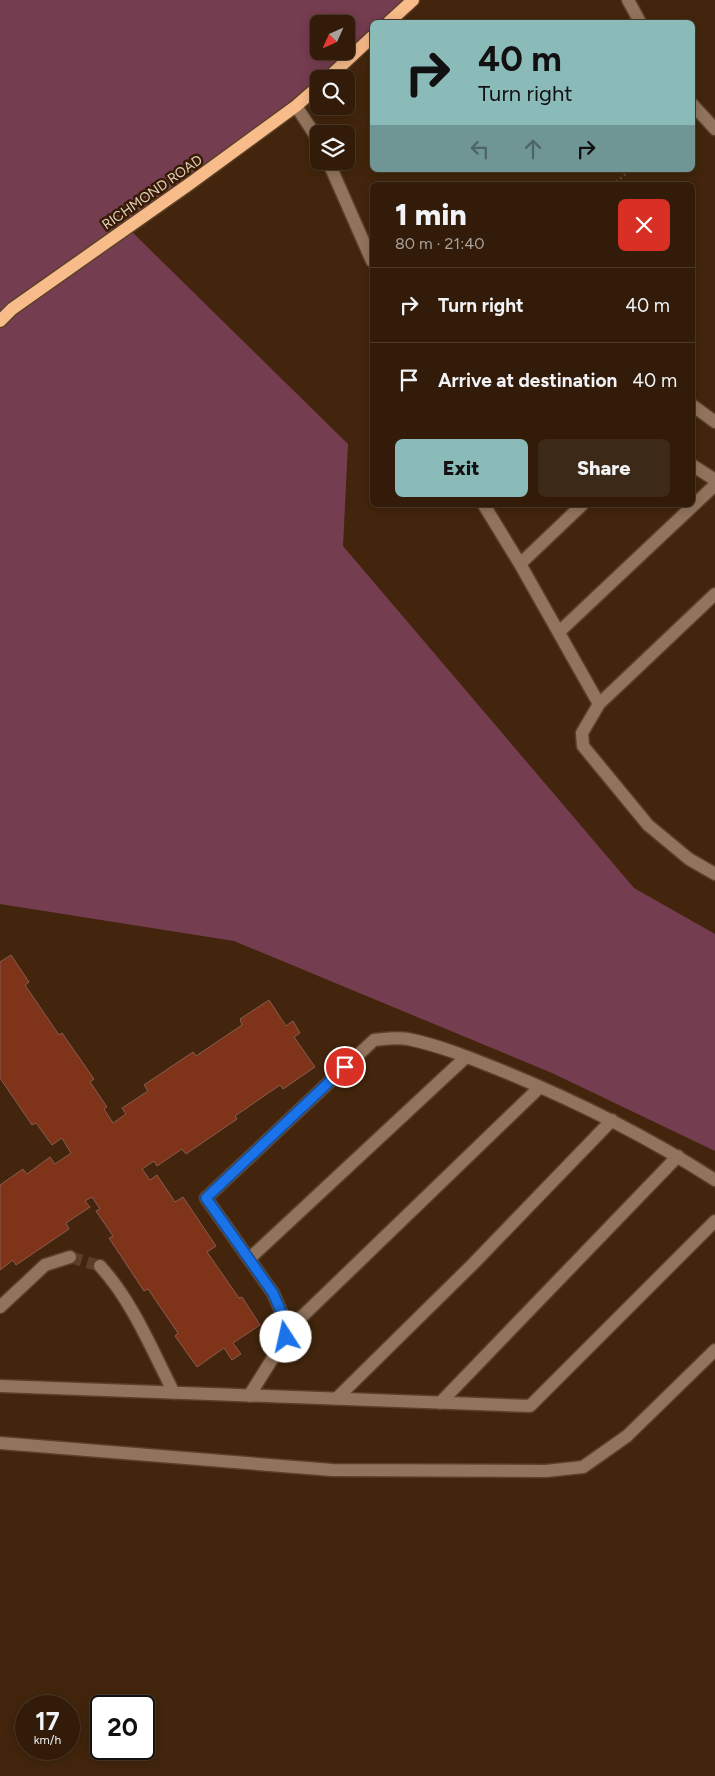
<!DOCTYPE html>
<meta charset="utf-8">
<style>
body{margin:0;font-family:Figtree,sans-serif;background:#3d2917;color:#f1f3f6;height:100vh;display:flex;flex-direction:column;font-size:19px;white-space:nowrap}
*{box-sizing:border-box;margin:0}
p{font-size:16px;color:#a8a19c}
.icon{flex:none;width:28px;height:28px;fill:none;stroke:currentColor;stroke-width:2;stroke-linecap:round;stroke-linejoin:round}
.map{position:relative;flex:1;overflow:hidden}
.panel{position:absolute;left:370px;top:182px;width:325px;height:325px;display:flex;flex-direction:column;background:#321c09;border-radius:8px;box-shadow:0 2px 12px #0003,0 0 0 1px #4d3a2a}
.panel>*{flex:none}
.banner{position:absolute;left:370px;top:20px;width:325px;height:152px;border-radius:8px;box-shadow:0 2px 12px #0003,0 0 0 1px #4d3a2a;background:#8bbbb9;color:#111;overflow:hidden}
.needle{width:32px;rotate:225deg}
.tools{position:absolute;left:310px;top:15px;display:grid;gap:10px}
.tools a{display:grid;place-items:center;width:45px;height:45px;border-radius:8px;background:#321c09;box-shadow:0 2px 12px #0003,0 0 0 1px #4d3a2a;font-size:25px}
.speed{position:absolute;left:15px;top:1695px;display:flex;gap:10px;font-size:25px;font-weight:700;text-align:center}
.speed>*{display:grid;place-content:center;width:65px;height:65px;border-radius:50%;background:#321c09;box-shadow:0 2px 12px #0003,0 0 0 1px #4d3a2a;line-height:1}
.speed small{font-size:12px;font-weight:400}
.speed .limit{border:2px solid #111;border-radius:8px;background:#fff;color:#111}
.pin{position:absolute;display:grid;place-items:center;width:42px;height:42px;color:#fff;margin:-21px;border:2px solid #fff;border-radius:50%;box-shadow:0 1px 5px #0007}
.me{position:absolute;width:55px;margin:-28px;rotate:350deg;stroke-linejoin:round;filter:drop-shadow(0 0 4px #0008)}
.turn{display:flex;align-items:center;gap:18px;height:105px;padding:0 25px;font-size:22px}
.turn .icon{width:65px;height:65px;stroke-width:2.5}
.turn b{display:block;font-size:35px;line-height:42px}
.lanes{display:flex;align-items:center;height:48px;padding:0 25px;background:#0003;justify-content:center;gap:25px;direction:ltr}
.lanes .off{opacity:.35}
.round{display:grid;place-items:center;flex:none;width:52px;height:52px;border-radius:8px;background:#3d2917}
.headline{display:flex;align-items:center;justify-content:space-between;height:85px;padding:0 25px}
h1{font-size:30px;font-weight:800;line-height:38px}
.cta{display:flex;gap:10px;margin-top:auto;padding:10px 25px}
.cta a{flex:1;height:58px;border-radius:8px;background:#8bbbb9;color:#111;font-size:20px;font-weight:800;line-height:58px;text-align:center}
.cta a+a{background:#3d2917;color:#f1f3f6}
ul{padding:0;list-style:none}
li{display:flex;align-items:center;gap:15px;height:75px;padding:0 25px;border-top:1px solid #4d3a2a}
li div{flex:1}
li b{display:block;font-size:19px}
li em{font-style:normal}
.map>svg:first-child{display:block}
.green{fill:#753d50;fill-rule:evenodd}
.building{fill:#7f3318;stroke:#865e51}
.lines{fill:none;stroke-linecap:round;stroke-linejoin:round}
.minor-tunnel{stroke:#5a3e27;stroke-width:12;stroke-dasharray:12 6;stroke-linecap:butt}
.minor-casing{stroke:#5b4029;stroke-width:15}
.major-casing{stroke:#5b4029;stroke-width:15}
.path{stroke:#785e49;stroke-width:3;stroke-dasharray:1 4;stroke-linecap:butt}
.minor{stroke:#92745d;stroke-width:12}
.major{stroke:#f8bb8a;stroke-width:12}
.route-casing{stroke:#114b97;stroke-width:12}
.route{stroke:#1a73e8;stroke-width:9}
.labels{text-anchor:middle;stroke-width:5;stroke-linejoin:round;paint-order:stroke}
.street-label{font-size:14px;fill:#e0cec0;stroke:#371b02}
</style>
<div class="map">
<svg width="715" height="1776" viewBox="0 0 715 1776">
<rect width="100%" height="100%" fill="#42250c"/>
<!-- green -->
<path class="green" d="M0,0H413L389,22H372V37L327,79H319V86L128,228L348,444L343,546L634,888L715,934V1151L552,1073L234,941L0,904ZM319,24H346V51H319Z"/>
<!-- building -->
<path class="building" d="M11,955L29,982L25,985L59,1035L62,1033L94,1079L90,1082L107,1107L104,1109L113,1123L126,1114L122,1108L148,1091L144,1085L193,1052L196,1056L242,1025L240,1019L269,1000L286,1026L293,1021L300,1033L294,1037L315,1067L283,1089L280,1085L235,1116L237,1119L186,1154L182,1149L157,1166L154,1161L142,1169L150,1180L157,1175L175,1202L183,1197L216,1246L207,1252L239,1298L242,1297L260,1325L233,1343L241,1354L232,1360L224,1348L197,1367L175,1336L178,1333L148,1289L144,1291L109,1238L113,1236L96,1211L100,1209L92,1197L85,1201L90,1207L66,1223L69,1229L16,1265L13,1260L0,1270V1185L23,1169L27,1174L50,1157L55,1164L71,1153L62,1138L52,1145L36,1123L32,1125L0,1078V962Z"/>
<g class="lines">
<!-- minor-tunnel -->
<path class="minor-tunnel" d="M70,1257L100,1266"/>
<defs>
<path id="minor" d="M628,0L640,22
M692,104L715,129
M296,106L319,141
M328,161L372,261
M692,405L715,422
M692,465L715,480
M484,505L520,564L599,704
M520,564L582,505
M715,594L599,704L582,733L583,746L648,825L689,859L715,874
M559,632L715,485
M249,1259L466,1057
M100,1266C133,1302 152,1350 174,1393
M0,1307L45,1265L70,1257
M285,1333L540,1087
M0,1386L530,1406L715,1221
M249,1396L286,1337L283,1316L273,1293L206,1198L374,1040C384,1039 397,1037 408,1039C442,1046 473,1059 505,1072C578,1102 648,1137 715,1180
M336,1399L473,1264L612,1120
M440,1403L678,1156
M0,1443L332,1470L546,1471L583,1467L627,1436L715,1350"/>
<path id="major" d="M389,22L413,0
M327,79L372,37
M0,321L12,309L188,185L296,106L319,86"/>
</defs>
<!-- minor casing -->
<use href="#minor" class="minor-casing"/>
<!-- major casing -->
<use href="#major" class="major-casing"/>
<!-- path -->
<path class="path" d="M613,185L630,170"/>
<!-- minor -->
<use href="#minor" class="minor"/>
<!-- major -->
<use href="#major" class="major"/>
</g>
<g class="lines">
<defs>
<path id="route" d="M286,1337L283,1316L273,1293L206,1198L345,1067"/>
</defs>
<!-- route casing -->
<use href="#route" class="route-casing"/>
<!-- route -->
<use href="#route" class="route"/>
</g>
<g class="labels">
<!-- street labels -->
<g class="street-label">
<text transform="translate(152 192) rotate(-35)" y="5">RICHMOND ROAD</text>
</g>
</g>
</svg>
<div class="tools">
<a><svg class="needle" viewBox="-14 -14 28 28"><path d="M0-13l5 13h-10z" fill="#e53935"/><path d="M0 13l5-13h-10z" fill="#a8a19c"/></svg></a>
<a><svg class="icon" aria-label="search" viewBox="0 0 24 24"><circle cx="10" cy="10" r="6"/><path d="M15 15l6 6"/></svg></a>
<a><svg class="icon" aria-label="layers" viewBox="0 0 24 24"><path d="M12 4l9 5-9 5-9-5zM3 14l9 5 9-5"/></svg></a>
</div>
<div class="speed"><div>17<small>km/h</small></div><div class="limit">20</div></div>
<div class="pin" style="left:345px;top:1067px;background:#d93025"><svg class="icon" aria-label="arrive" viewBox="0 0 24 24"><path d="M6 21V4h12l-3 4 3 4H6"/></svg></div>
<svg class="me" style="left:286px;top:1337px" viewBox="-20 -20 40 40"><circle r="19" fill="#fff"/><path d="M0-13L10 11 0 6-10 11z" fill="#1a73e8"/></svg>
<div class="banner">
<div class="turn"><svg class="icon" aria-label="right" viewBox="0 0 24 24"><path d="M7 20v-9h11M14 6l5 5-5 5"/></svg><div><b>40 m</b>Turn right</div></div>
<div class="lanes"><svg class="icon off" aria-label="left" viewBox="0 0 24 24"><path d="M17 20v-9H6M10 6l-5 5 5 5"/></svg><svg class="icon off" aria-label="ahead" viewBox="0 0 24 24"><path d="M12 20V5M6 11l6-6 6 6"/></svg><svg class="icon" aria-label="right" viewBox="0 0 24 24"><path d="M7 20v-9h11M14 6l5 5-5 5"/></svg></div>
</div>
<section class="panel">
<div class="headline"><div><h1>1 min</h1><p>80 m · 21:40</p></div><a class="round" style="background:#d93025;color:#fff"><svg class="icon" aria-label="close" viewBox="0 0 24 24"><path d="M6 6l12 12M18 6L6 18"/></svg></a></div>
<ul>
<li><svg class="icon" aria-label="right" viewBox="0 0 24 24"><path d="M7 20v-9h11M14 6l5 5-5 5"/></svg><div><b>Turn right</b></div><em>40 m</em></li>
<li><svg class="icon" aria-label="arrive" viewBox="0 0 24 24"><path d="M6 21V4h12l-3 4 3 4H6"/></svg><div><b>Arrive at destination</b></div><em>40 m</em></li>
</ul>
<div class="cta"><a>Exit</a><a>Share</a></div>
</section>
</div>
